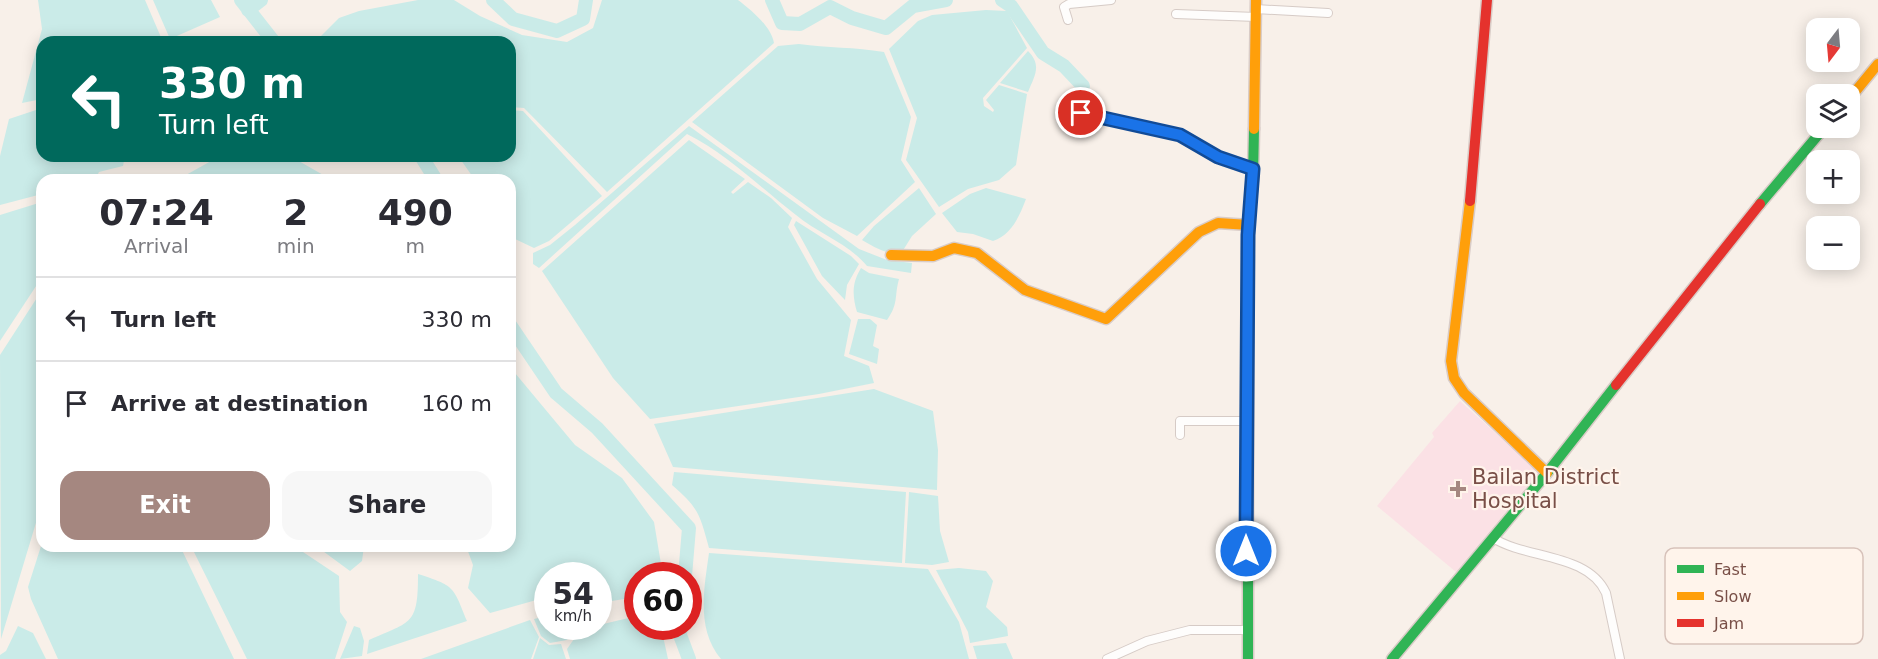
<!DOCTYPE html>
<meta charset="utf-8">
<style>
body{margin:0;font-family:"DejaVu Sans",sans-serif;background:#f7f7f7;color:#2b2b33;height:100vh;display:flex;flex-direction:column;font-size:22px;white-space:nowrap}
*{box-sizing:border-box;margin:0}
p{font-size:20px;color:#7c7c81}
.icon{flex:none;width:33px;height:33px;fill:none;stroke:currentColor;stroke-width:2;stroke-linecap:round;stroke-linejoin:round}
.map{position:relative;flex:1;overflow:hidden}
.side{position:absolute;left:36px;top:174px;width:480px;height:378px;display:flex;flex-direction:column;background:#fff;border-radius:18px;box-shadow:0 3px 15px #0003}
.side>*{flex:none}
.top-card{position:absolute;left:36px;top:36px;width:480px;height:126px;border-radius:18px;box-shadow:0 3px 15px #0003;background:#00695c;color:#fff;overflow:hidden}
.needle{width:39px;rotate:196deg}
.tools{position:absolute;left:1806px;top:18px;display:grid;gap:12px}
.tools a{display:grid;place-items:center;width:54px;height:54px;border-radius:12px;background:#fff;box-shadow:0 3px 15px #0003;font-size:30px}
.speed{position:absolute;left:534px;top:562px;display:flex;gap:12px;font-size:30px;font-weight:700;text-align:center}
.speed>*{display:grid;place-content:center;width:78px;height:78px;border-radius:50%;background:#fff;box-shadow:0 3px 15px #0003;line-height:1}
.speed small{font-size:15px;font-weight:400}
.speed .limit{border:9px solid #d22;background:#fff;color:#111}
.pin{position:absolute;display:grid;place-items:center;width:51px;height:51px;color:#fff;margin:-26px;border:3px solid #fff;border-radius:50%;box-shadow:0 2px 6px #0007}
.me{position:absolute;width:66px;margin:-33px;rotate:0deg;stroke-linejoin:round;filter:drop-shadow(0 0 4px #0008)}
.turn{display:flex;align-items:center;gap:21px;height:126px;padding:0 24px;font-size:27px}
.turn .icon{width:78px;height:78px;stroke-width:2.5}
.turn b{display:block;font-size:42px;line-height:51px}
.eta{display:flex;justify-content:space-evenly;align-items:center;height:102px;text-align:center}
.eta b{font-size:36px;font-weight:800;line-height:42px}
.primary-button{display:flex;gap:12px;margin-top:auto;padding:12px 24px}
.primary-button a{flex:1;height:69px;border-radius:18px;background:#a58780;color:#fff;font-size:24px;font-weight:800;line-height:69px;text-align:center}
.primary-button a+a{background:#f7f7f7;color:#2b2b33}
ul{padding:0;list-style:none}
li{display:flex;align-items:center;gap:18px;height:84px;padding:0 24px;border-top:2px solid #e1e1e2}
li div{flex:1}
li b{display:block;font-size:22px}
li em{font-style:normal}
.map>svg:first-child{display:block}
.medical{fill:#fbe1e5}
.water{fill:#caebe8}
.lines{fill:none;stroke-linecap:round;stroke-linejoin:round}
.river{stroke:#caebe8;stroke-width:14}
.street-casing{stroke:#d6cbc6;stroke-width:10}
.fast-casing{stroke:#d9ccc7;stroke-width:13}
.slow-casing{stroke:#d9ccc7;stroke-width:13}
.jam-casing{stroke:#d9ccc7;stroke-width:13}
.street{stroke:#fefdfc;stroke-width:8}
.fast{stroke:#30b455;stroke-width:10}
.slow{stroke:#ff9f0a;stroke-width:10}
.jam{stroke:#e5322d;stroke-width:10}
.route-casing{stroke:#114b97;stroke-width:15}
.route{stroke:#1a73e8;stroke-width:10}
.poi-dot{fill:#a58780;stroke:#fff4eb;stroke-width:2}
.labels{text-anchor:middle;stroke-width:4.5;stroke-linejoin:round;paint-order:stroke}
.poi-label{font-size:21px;fill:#794f47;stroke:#fff4eb;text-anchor:start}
.key{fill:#fff4eb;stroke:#d7c2ba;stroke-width:1.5}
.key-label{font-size:16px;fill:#794f47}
</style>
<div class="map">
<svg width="1878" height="659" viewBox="0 0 1878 659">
<rect width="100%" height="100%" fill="#f8f0e9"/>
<!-- medical -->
<path class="medical" d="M1460,401L1539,472L1456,572L1377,506L1434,437L1432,433Z"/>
<!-- water -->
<path class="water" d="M38,0H145L163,42H42V99L22,103L42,29Z
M153,0H211L220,17L170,39Z
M418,0H454L480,16L522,35L567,42L593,28L602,0H738C751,10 771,26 774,43L607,192L524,108L510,107V42H328L321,36L339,18L359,11Z
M986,10L1007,11L1027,48L983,98L984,106L993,112L994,110L986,100L999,85L1027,94L1016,165L999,180L968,189L939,207L906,160L917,118L889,49L918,21L932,15Z
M799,44C827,48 855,47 884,52L911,117L901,160L915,182L857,236L823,218L692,122L778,46Z
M1028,51C1042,65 1035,75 1028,92L1000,83Z
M42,108V156H125L123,166L99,172L95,180H42V194L0,205V156L9,119Z
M510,110L523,111L602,196L549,241L534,248L515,239L510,232V180H475L458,156H510Z
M689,126L859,249L887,260L912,263L911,273L867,266C848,243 819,234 796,215C761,188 727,154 687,134L539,268L533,264V253L550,245L575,225Z
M689,140L745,179L731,192L733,194L748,182L771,198L792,218L788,227L817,279L851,320L844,356L869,366L874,383L819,394L650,419L613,378L542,271Z
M220,156H290L332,180H177Z
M919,188L936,214L912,236L902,252C886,255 876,248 862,240L874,226Z
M986,188L1026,199C1019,217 1012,234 993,241L973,234L957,232L942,213L970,194Z
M42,202V277L0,341V215Z
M796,221L851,256L859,264L847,285L845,300L822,276L794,225Z
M861,268L869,273L899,279C894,297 899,303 887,320L857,312C852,295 852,283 861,268Z
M42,290V510L38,516L1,639L0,355Z
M858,319H870L877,325L873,346L879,349L877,364L849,354Z
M510,367L575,445L622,478L654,522L663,576H638L637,597L599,603L598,576H548L547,597L490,613L468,588L473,565L466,546H510Z
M874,389L933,411L938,450L937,490L673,467L654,424Z
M674,472L906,492L902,563L709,548C700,515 699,508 672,485Z
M909,492L938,496L940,531L949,562L932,565L905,563Z
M42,543V546H180L234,659H58L31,599L28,587Z
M191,546H294L339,576L340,612L347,622L335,659H247Z
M316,546H364L362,561L350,571Z
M709,553L928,569L959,622L969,659H721C696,629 704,589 709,553Z
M959,568L986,571L993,581L986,607L1007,627L1008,636L970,643L968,632L936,570Z
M418,574C455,586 453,586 467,621L367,654L369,640C412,621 418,625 418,574Z
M547,616L548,627H568L571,634L567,640L550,643L541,636L534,619Z
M637,616L638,627H661L668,659H570L567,649L574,639L575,630L598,627L599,625Z
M530,620L539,637L531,659H421Z
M18,626L33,633L46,659H0V655L6,651Z
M354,626L360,628L364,641L362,656L340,659Z
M540,638L549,645L561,644L566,659H533Z
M1006,643L1013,659H977L973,646Z"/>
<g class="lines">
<!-- river -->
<path class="river" d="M241,0L274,42
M493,0L513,19L557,31L583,19L586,0
M772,0L782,23L800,24L830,7L852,18L886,28L913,6L946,0
M1002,0L1011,6L1043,53L1064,66L1083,86
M248,10L261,0
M421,156L436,180
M510,325L556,393L597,428L689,528L685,576
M681,627L680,635L689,659"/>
<defs>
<path id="street" d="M1256,9L1328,13
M1176,14L1256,17
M1068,20L1064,7L1069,4L1111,0
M1081,113L1180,135L1218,157L1253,169
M1180,435V421H1247
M1493,538C1526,559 1588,553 1606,593L1620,659
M1107,659L1147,641L1190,630H1247"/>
<path id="fast" d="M1760,204L1824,128
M1248,659V235L1253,177L1254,129
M1392,659L1547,473L1616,385"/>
<path id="slow" d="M1850,98L1878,64
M1254,129L1256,0
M1470,201L1451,361L1454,378L1464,393L1547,473
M891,255L933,256L954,248L977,253L1025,290L1106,319L1199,232L1218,223L1249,225"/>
<path id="jam" d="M1470,201L1487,0
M1616,385L1760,204"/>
</defs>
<!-- street casing -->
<use href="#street" class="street-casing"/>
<!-- fast casing -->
<use href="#fast" class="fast-casing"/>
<!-- slow casing -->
<use href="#slow" class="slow-casing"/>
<!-- jam casing -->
<use href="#jam" class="jam-casing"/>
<!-- street -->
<use href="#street" class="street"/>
<!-- fast -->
<use href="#fast" class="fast"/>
<!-- slow -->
<use href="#slow" class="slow"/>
<!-- jam -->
<use href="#jam" class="jam"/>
</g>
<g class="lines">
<defs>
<path id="route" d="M1081,113L1180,135L1218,157L1253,169L1248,235L1246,551"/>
</defs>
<!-- route casing -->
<use href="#route" class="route-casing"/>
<!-- route -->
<use href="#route" class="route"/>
</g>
<!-- markers -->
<path class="poi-dot" d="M1455 480h6v6h6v6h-6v6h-6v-6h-6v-6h6z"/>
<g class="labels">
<!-- poi labels -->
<g class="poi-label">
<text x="1472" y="484">Bailan District<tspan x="1472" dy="24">Hospital</tspan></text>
</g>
</g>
<!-- legend -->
<rect x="1665" y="548" width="198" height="96" rx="9" class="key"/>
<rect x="1677" y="565" width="27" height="8" fill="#30b455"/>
<rect x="1677" y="592" width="27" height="8" fill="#ff9f0a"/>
<rect x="1677" y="619" width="27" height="8" fill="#e5322d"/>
<g class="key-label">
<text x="1714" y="575">Fast</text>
<text x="1714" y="602">Slow</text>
<text x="1714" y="629">Jam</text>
</g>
</svg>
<div class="tools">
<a><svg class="needle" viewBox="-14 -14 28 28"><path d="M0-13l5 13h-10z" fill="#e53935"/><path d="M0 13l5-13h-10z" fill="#7c7c81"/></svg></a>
<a><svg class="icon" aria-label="layers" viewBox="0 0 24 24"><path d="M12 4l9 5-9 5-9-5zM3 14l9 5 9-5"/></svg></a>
<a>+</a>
<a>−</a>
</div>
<div class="speed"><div>54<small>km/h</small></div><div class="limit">60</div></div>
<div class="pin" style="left:1081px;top:113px;background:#d93025"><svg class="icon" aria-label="arrive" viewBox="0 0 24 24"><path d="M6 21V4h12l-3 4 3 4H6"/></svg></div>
<svg class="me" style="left:1246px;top:551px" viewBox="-20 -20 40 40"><circle r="17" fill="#1a73e8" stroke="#fff" stroke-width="3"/><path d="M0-11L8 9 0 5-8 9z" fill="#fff"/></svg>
<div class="top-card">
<div class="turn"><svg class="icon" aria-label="left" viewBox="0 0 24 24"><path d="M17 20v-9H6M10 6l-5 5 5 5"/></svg><div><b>330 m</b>Turn left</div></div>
</div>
<section class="side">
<div class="eta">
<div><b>07:24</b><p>Arrival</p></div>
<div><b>2</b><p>min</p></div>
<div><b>490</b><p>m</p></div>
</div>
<ul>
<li><svg class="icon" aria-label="left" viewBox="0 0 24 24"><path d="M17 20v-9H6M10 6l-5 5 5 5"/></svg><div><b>Turn left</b></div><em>330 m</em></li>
<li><svg class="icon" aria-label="arrive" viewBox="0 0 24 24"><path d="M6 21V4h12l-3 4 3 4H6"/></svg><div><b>Arrive at destination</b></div><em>160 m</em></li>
</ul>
<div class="primary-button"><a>Exit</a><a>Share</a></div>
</section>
</div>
